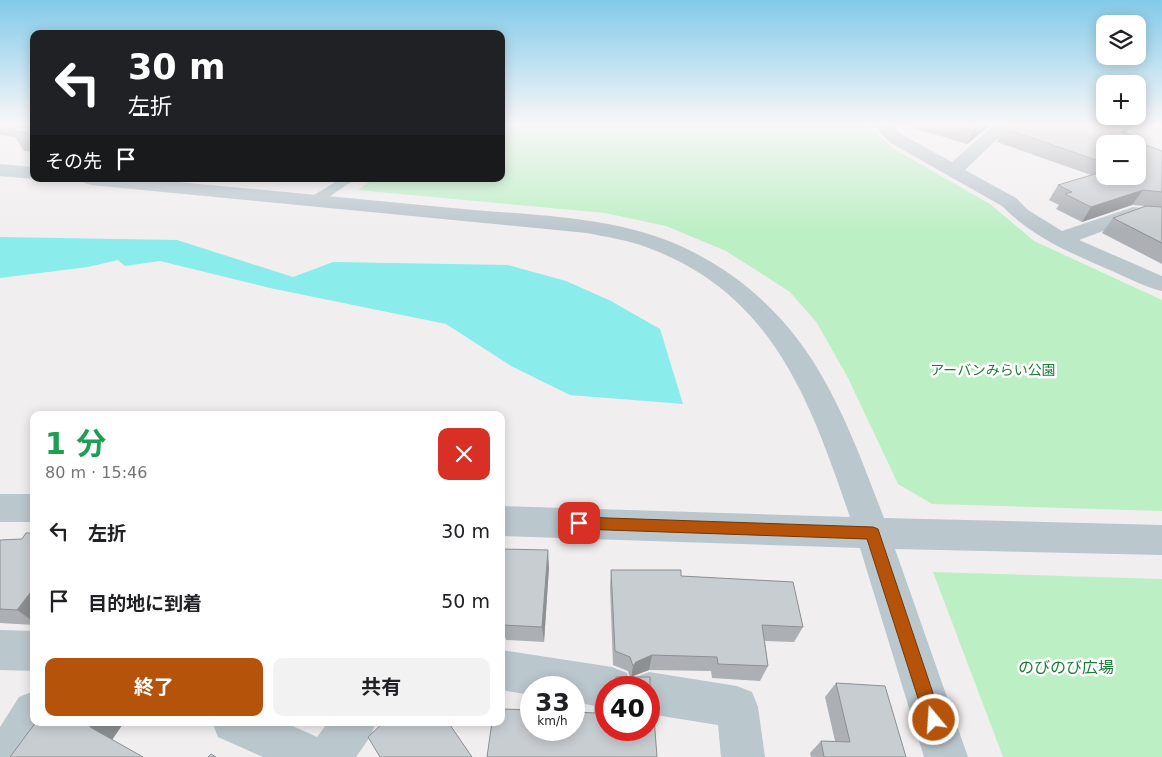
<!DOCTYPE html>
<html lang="ja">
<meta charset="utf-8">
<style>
body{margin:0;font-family:"DejaVu Sans","Noto Sans JP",sans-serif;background:#f2f2f2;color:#202124;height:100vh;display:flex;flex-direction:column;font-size:19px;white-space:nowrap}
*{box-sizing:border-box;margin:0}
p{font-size:16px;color:#757577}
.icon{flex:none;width:28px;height:28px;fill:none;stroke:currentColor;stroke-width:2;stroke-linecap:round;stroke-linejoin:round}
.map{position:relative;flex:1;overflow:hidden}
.side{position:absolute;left:30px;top:411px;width:475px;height:315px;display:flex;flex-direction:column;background:#fff;border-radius:10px;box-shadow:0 2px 12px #0003}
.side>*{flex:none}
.banner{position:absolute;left:30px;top:30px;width:475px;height:152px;border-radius:10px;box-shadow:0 2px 12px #0003;background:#202124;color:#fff;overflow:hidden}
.fabs{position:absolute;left:1096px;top:15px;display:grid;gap:10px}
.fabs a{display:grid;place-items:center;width:50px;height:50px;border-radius:10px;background:#fff;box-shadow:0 2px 12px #0003;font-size:25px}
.speed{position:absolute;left:520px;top:676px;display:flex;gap:10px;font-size:25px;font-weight:700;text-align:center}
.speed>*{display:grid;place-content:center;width:65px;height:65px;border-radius:50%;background:#fff;box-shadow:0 2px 12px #0003;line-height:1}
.speed small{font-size:12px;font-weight:400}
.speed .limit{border:8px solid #d22;background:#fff;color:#111}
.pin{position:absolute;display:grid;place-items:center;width:42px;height:42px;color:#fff;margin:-21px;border-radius:10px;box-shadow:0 2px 8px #0006}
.me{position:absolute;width:55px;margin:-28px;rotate:342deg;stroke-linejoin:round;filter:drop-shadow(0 0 4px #0008)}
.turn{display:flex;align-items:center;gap:18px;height:105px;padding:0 15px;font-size:22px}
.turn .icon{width:65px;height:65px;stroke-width:2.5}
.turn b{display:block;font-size:35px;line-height:42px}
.then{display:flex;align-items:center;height:48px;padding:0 15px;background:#0003;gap:10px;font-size:19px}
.round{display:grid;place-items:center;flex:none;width:52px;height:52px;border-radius:10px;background:#f2f2f2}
.headline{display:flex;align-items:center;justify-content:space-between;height:85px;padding:0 15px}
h1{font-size:30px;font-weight:700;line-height:38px;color:#1e9e55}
.action{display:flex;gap:10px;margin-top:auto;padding:10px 15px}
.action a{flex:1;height:58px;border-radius:10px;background:#b45309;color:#fff;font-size:20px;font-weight:700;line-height:58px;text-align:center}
.action a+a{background:#f2f2f2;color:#202124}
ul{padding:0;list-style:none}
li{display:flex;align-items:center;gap:15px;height:70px;padding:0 15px}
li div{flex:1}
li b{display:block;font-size:19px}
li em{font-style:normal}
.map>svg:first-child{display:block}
.green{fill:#bdefc5}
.water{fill:#8aeceb}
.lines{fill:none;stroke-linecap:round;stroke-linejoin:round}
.service{fill:#bac7cc;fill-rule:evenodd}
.minor{fill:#bac7cc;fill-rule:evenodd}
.tertiary{fill:#bac7cc;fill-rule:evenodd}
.wall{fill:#acb0b4;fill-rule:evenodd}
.shaded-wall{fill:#8c9092}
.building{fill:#c8cdd1;stroke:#8c9092}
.route{fill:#b45309;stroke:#753606}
.labels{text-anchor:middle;stroke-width:5;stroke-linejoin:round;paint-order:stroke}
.park-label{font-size:14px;fill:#177e34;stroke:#fff}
.near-park-label{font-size:16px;fill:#177e34;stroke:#fff}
</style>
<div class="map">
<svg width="1162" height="757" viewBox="0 0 1162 757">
<rect width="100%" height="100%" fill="#f1eeef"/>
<!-- green -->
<path class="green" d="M501,124H865L897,151L990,204L1034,241L1162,300V511L932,504L898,484L848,378L817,323L790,292L726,251L666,226L605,213L358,190L373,179H501Z
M933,572L1162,579V757H1003Z"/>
<!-- water -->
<path class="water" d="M0,237L177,240L293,277L333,262L508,265L566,281L611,301L660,329L683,404L570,395L511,366L446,324L270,288L160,261L125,266L118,260L88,267L0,278Z"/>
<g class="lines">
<!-- service -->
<path class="service" d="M340,179H355L319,204H309L307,201L309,198Z"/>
<!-- minor -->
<path class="minor" d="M873,124H891L901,134L952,162L995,124H1013L965,170L1016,198L1028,210L1062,231L1133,207L1162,209V221L1135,219L1079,240L1162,276V291C1145,287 1128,278 1112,271C1073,254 1032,237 1002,206L889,142Z
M0,630L34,631V671L0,670Z
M501,650L612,667L627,673L631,686L634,678L649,672L737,686L752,692L758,707L765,757H721L718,725L649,714V688H606V708L574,702V688H531V695L501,690Z
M34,691V722H51L49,727L31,757H0V727L19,697Z
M212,722H284L317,737L328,722H376L370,737L356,757H263L218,737Z"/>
<!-- tertiary -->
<path class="tertiary" d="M0,164L34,167V179L0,176Z
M82,179H147C253,189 358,199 463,209C530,215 602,216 666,240C708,256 749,284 779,317C831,373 857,448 884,518L1162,525V555L895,549L968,757H924L860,548L501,536V506L850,517C810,401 773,293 646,247C627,240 607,237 587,233L91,185L84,183Z
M0,494H34V522H0Z"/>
</g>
<!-- wall -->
<path class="wall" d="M0,124H34V152L24,151L15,137L0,135Z
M900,124H992L967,144Z
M1003,128L1125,133L1132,140L1162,151V264L1102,233L1113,218L1145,206L1132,205L1082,222L1056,209L1059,205L1049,200L1058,185L1091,175L997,142ZM1105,144L1138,176H1105Z
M34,533V625L0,623V540L22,539Z
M501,549L549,567L544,642L506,640L504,634H501Z
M611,570H681V576L793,582L803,627L794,642L765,641L768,666L760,681L712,678L711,671L649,670L633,676V677H650V702L653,704L657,757H487L492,722H501V709L531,710V730H574V712L595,713V705H606V730H649V688H615L616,677H630L628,671L613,665L610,587Z
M836,683L906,757H811L810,753L821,741H835L825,697Z"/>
<!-- shaded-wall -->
<path class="shaded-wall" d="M981,124H992L967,144L973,131Z
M1129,124H1134L1115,144L1121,132Z
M1143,190L1132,205L1082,222L1091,207Z
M548,550L549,567L544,642L542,627Z
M34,588V622L17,610Z
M652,655L649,670L633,676L631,680L633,666L636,662Z
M94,722H121L123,724L112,740L90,727Z"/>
<!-- building -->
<path class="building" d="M24,124H34V133L11,131Z
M951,124H981L973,131Z
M1008,124H1129L1121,132L1135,136L1129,139L1162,151V192L1143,190L1091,207L1065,194L1072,192L1058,185L1105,171V176H1138V144H1105V163L1003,128Z
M1146,206L1162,207V243L1113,218Z
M26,533H34V588L17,610L0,609V540L22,539Z
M501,549L548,550L542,627L503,625L501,620Z
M611,570H681V576L793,582L803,627L762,625L768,666L718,664L717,657L652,655L636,662L633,666L630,657L615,651Z
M616,677H650V702L653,704L657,757H487L492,722H501V709L531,710V730H574V712L595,713V705H606V730H649V688H616Z
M836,683L885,686L906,757H824L821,741L850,742Z
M36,722H94L90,727L143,757H10Z
M384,722H448L472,757H380L368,737Z
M211,754L216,757H208Z"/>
<!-- sky -->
<linearGradient id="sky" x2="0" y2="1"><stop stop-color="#82cae9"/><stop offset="0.54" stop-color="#f9f7f8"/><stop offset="1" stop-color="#f9f7f8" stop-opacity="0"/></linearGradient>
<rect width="1162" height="230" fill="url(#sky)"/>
<!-- route -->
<path class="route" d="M579,517L873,527L878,529L942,720L940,726L934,729L927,726L925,720L867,539L579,529L574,528L572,523L574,519Z"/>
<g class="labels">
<!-- park labels -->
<g class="park-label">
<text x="993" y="375">アーバンみらい公園</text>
</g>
<!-- near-park labels -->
<g class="near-park-label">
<text x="1066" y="673">のびのび広場</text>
</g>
</g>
</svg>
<div class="fabs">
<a><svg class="icon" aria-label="layers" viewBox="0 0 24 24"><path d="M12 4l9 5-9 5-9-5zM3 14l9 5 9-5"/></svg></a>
<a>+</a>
<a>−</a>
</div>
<div class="speed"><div>33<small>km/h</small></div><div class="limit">40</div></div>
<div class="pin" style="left:579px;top:523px;background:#d93025"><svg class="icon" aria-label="arrive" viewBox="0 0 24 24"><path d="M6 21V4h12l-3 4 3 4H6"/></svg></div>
<svg class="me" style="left:934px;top:720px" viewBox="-20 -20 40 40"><circle r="17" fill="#b45309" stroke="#fff" stroke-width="3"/><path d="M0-11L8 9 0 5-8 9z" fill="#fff"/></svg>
<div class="banner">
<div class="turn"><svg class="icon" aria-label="left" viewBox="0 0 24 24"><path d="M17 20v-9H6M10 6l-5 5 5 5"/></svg><div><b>30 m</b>左折</div></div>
<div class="then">その先<svg class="icon" aria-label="arrive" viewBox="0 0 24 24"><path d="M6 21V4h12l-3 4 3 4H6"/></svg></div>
</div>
<section class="side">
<div class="headline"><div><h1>1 分</h1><p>80 m · 15:46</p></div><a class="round" style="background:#d93025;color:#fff"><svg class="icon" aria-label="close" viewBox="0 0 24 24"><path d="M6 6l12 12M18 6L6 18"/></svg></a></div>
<ul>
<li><svg class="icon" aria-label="left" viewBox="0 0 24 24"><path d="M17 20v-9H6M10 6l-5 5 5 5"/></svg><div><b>左折</b></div><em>30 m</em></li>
<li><svg class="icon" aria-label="arrive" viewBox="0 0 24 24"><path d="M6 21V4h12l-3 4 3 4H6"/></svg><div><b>目的地に到着</b></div><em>50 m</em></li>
</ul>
<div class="action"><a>終了</a><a>共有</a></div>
</section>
</div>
